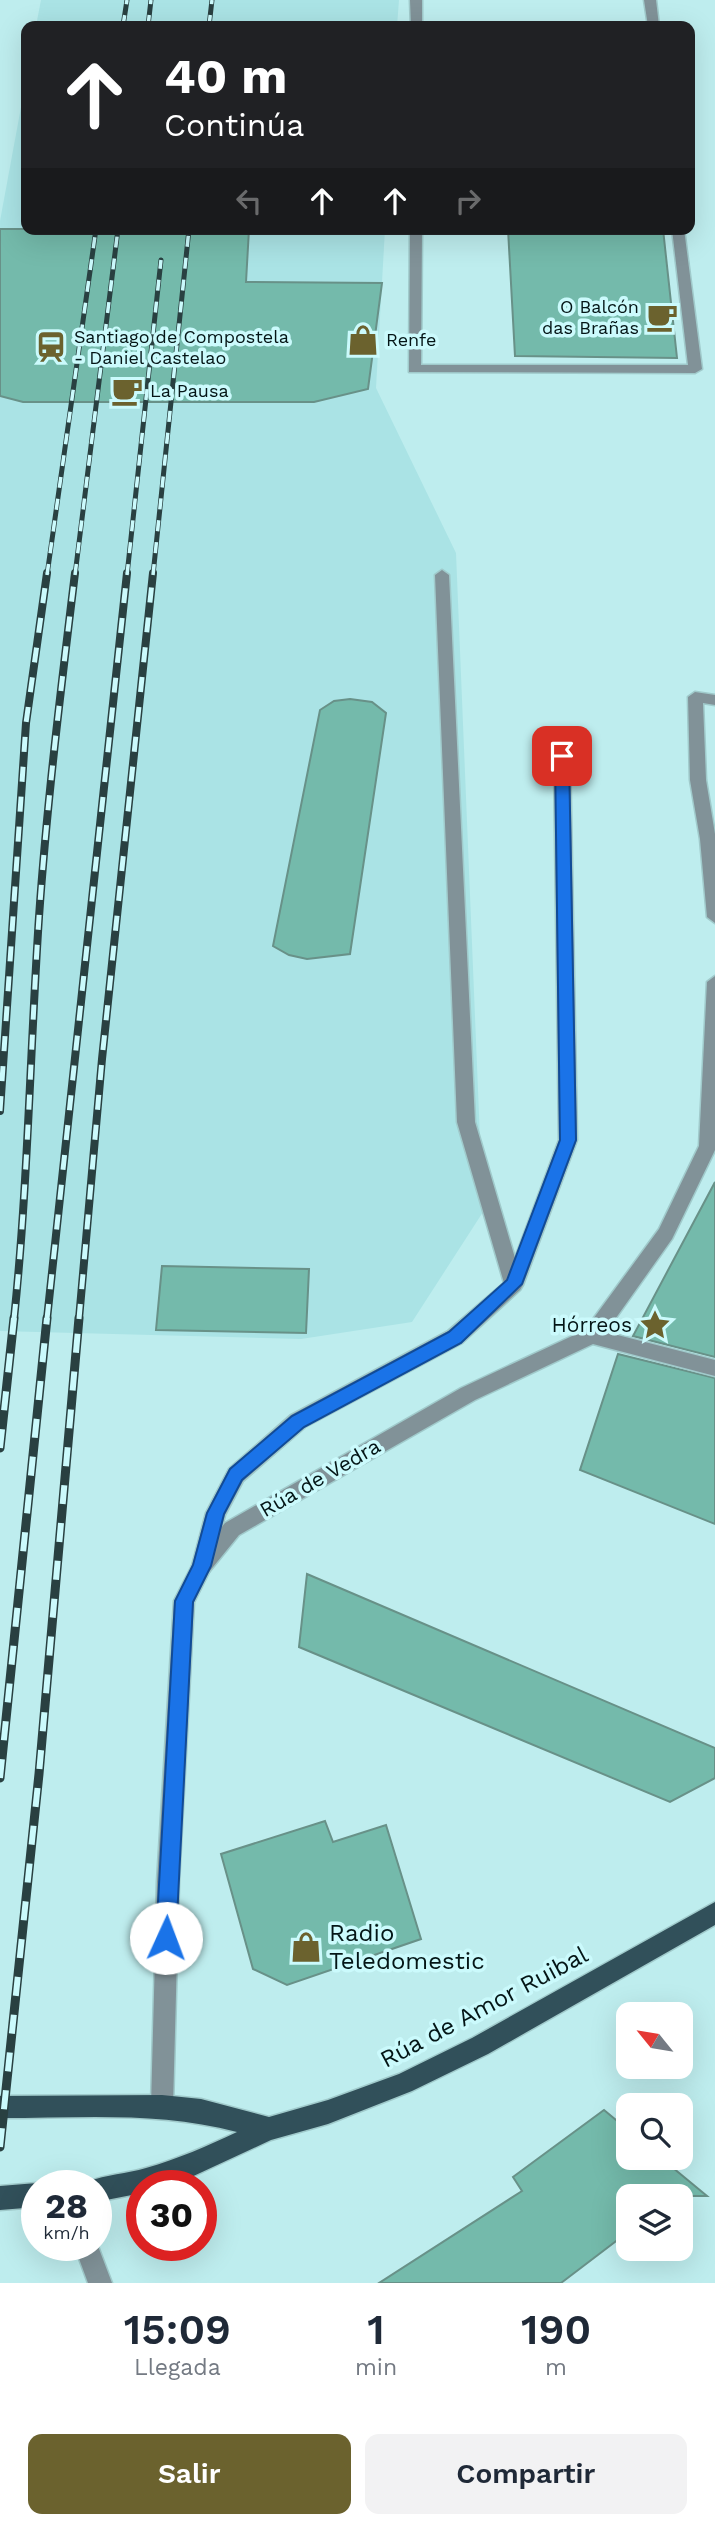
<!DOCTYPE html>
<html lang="es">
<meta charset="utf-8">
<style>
body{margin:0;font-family:"Work Sans",sans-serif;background:#f2f2f3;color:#1f2937;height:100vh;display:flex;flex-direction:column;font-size:26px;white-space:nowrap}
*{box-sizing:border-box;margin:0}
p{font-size:23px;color:#747a83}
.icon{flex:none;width:38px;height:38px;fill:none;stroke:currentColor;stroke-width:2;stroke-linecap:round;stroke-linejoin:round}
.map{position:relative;height:2283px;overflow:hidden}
.drawer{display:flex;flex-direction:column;background:#fff;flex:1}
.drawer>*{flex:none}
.hud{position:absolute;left:21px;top:21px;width:674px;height:214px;border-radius:14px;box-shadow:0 7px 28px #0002;background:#202124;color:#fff;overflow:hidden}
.needle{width:46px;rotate:300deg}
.controls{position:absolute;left:616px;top:2002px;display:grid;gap:14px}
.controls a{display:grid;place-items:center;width:77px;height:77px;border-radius:14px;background:#fff;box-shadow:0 7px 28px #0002;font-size:35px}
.speed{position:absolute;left:21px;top:2170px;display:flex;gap:14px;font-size:35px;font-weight:700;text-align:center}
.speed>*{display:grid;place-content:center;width:91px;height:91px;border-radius:50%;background:#fff;box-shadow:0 7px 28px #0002;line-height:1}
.speed small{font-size:18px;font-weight:400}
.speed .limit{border:10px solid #d22;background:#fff;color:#111}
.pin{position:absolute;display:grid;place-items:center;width:60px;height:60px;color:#fff;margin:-30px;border-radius:14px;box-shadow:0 4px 10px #0006}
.me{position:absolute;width:77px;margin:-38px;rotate:2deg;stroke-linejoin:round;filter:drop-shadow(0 0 5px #0008)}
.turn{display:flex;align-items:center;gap:24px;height:147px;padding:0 28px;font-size:32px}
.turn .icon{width:91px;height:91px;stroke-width:2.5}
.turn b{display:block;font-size:49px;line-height:60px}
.lanes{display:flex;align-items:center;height:66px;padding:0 28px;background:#0003;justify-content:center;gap:35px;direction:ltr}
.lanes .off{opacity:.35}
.eta{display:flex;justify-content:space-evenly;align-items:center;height:119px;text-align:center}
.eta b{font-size:42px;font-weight:600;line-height:49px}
.primary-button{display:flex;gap:14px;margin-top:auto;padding:14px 28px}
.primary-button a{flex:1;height:80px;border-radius:14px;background:#6b622e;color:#fff;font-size:28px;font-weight:600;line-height:80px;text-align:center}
.primary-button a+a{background:#f2f2f3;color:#1f2937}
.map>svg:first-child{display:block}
.built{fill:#aae3e5}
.building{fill:#74baab;stroke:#689188;stroke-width:2}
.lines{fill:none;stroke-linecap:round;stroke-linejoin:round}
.lane-casing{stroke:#a0cacb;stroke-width:3}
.street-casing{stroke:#a0cacb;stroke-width:3}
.primary-casing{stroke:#a0cacb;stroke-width:3}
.lane{fill:#819298;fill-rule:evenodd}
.street{fill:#819298;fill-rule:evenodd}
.primary{fill:#31505a;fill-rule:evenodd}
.rail-far2-casing{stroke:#294041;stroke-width:5}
.rail-far1-casing{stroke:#294041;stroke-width:8}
.rail-casing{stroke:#294041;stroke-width:9}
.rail-far2{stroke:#cbfafc;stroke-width:3.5;stroke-dasharray:11;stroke-linecap:butt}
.rail-far1{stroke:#cbfafc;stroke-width:5;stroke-dasharray:15;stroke-linecap:butt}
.rail{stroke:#cbfafc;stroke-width:6;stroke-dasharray:19;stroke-linecap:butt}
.route{fill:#1a73e8;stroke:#114b97;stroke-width:2}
.labels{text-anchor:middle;stroke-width:7;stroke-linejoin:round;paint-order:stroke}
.far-poi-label{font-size:18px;fill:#041516;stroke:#cbfafc;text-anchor:start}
.poi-label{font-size:21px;fill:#041516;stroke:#cbfafc;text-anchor:end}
.street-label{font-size:21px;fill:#041516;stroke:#cbfafc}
.near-poi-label{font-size:24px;fill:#041516;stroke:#cbfafc;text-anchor:start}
.near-street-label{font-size:24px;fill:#041516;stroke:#cbfafc}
</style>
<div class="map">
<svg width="715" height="2283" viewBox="0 0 715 2283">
<rect width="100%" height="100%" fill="#beedee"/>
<!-- built -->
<path class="built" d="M41,0H399L397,26H36Z
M26,80V229H385L376,388L456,553L483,1212L412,1322L301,1339L0,1331V221Z"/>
<!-- building -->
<path class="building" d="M0,229H249L246,282L382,283L368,389L314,402H23L0,396Z
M508,229H663L677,358L515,356Z
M350,699L372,702L386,713L350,954L307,959L289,955L273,946L320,710L334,701Z
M715,1182V1357L633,1336Z
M162,1266L309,1269L306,1333L156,1330Z
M618,1354L715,1378V1524L580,1470Z
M307,1574L715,1748V1778L670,1802L299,1647Z
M325,1821L333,1842L386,1825L421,1939L287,1985L253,1969L221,1854Z
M604,2110L628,2130V2158H661L707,2196H628V2232L561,2283H379L522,2191L513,2177Z"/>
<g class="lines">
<defs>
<path id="lane" d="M410,0H422V26H411Z
M644,0H656L659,26H648Z
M410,229H422L421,365H688L672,229H684L702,369L695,373L409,372Z
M442,570L449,575L475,1122L515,1258L559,1140L554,756L562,751L570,756L577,1140L523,1285L520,1290L462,1343L305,1427L243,1481L225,1515L212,1566L209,1572L202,1575L195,1572L192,1566L206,1513L229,1469L291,1415L448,1331L504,1283L457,1122L435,575Z"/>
<path id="street" d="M695,692L715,695V705L703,703L706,780L715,834V923L707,917L700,839L690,780L688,697Z
M715,976V1150L672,1239L606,1332L715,1360V1376L593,1344L475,1400L239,1535L209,1572L194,1602L179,1882L173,2106L170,2114L162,2117L154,2114L151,2106L157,1882L174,1601L195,1560L225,1523L461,1388L585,1330L659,1229L699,1146L707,982Z
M96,2241L112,2283H88L74,2245H96Z"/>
<path id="primary" d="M715,1902V1925L488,2054L412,2091L328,2124L271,2140L187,2179L164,2186H142V2193L96,2202V2186H86L88,2182C106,2174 127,2174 146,2168C178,2159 207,2146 237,2132C159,2111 80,2118 0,2118V2096L162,2095L201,2099L269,2117L328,2100L399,2074L472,2038Z
M37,2183L43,2186H37V2207L0,2210V2186Z"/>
</defs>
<!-- lane casing -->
<use href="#lane" class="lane-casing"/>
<!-- street casing -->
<use href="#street" class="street-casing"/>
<!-- primary casing -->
<use href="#primary" class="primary-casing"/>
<!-- lane -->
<use href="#lane" class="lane"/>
<!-- street -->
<use href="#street" class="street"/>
<!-- primary -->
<use href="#primary" class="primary"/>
<defs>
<path id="rail-far2" d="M123,26L127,0
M148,26L151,0
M209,26L212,0
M47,575L96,229
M75,575L118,229
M127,575L161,260
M153,575L189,229"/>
<path id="rail-far1" d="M0,1111L26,723L47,573
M14,1319C28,1186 30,1051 39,917C47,802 61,688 75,573
M47,1319L127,573
M79,1319L102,1059L153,573"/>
<path id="rail" d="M0,1448L14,1318
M0,1778L47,1318
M0,2147L39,1774L79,1318"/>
</defs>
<!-- rail-far2 casing -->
<use href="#rail-far2" class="rail-far2-casing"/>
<!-- rail-far1 casing -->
<use href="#rail-far1" class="rail-far1-casing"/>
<!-- rail casing -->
<use href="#rail" class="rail-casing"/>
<!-- rail-far2 -->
<use href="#rail-far2" class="rail-far2"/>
<!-- rail-far1 -->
<use href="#rail-far1" class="rail-far1"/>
<!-- rail -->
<use href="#rail" class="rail"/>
</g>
<!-- route -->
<path class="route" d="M562,751L569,756L576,1140L522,1284L461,1343L304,1427L242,1480L224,1514L211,1566L193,1602L176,1938L173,1945L166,1948L159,1945L156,1938L175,1601L193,1565L207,1513L230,1469L292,1416L449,1332L507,1280L560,1140L555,756Z"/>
<!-- icons -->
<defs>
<symbol id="cafe-bare" viewBox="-9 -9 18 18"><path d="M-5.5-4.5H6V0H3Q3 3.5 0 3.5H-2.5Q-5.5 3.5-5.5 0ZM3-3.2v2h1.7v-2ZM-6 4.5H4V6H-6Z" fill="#6b622e" stroke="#cbfafc" stroke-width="2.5" paint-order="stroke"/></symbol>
<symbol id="shop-bare" viewBox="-9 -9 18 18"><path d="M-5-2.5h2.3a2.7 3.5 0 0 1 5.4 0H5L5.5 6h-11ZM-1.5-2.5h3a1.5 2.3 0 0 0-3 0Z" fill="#6b622e" stroke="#cbfafc" stroke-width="2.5" paint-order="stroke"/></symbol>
<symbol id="station-bare" viewBox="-9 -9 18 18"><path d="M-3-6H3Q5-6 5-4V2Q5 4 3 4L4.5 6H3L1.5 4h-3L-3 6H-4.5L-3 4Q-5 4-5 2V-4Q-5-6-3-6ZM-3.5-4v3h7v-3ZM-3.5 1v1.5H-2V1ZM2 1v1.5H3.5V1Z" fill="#6b622e" stroke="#cbfafc" stroke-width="2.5" paint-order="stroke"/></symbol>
<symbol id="sight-bare" viewBox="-9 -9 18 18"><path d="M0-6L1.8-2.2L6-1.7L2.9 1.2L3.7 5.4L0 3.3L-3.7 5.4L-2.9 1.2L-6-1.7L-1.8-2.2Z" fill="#6b622e" stroke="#cbfafc" stroke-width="2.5" paint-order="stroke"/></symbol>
</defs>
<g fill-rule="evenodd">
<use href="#cafe-bare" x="640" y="295" width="44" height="44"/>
<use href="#shop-bare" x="341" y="318" width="44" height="44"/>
<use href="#station-bare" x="29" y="325" width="44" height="44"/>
<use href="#cafe-bare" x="105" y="369" width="44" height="44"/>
<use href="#sight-bare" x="633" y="1303" width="44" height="44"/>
<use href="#shop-bare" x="284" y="1925" width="44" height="44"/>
</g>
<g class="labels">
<!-- far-poi labels -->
<g class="far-poi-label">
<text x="639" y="313" text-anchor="end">O Balcón<tspan x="639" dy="21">das Brañas</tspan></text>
<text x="74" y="343">Santiago de Compostela<tspan x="74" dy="21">- Daniel Castelao</tspan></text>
<text x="386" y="346">Renfe</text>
<text x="150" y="397">La Pausa</text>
</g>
<!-- poi labels -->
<g class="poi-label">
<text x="632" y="1332">Hórreos</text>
</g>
<!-- street labels -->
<g class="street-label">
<text transform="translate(320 1478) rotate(-30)" y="7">Rúa de Vedra</text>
</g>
<!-- near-poi labels -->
<g class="near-poi-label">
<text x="329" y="1941">Radio<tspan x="329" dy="28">Teledomestic</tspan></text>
</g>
<!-- near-street labels -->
<g class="near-street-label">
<text transform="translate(484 2007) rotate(-28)" y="8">Rúa de Amor Ruibal</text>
</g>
</g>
</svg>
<div class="controls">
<a><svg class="needle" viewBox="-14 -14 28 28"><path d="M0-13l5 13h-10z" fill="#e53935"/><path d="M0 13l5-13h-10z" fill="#747a83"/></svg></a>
<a><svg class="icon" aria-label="search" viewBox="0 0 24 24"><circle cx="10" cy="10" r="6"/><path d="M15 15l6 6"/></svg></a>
<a><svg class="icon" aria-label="layers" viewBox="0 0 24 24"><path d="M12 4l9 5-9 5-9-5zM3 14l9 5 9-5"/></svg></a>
</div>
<div class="speed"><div>28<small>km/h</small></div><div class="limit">30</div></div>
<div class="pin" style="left:562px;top:756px;background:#d93025"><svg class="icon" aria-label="arrive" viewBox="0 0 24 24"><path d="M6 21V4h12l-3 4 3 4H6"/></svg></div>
<svg class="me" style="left:166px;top:1938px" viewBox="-20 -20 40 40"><circle r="19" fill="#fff"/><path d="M0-13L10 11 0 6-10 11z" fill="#1a73e8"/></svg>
<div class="hud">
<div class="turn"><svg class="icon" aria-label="ahead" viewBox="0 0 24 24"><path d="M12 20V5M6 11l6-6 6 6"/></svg><div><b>40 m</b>Continúa</div></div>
<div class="lanes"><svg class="icon off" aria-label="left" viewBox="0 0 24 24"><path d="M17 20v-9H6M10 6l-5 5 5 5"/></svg><svg class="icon" aria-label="ahead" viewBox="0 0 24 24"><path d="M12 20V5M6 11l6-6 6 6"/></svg><svg class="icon" aria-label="ahead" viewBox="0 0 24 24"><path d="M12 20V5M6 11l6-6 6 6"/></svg><svg class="icon off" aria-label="right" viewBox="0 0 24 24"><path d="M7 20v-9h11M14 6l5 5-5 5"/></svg></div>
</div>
</div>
<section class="drawer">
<div class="eta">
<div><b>15:09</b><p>Llegada</p></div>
<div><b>1</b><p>min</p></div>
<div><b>190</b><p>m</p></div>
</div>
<div class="primary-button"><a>Salir</a><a>Compartir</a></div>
</section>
